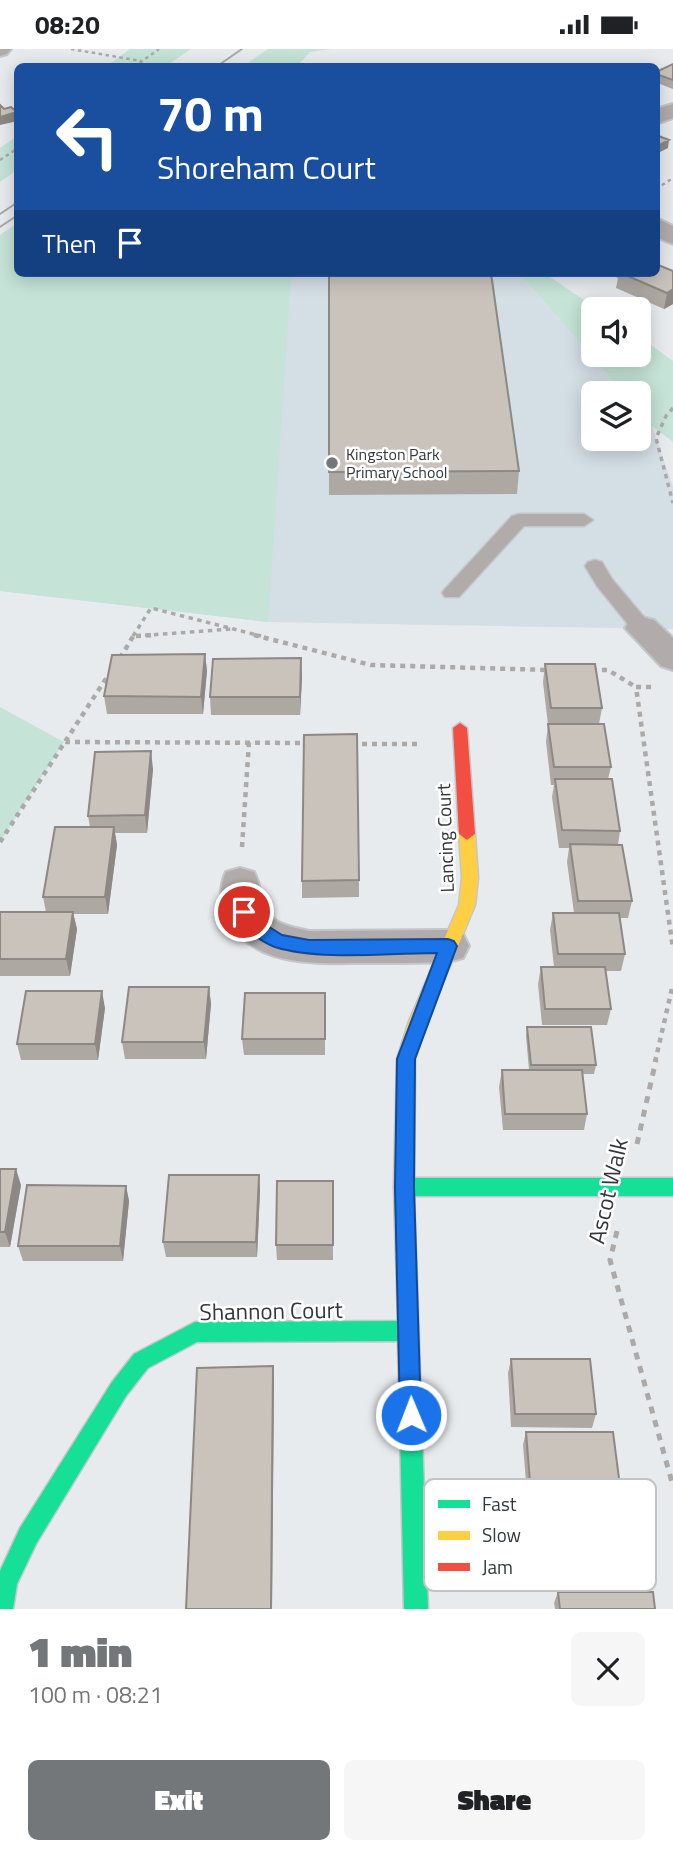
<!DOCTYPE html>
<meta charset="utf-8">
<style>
body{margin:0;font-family:"Titillium Web",sans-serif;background:#f6f6f6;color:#202124;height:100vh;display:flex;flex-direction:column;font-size:26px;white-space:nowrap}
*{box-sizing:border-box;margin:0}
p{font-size:23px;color:#757577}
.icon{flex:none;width:38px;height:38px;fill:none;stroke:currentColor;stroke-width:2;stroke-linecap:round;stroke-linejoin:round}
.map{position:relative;height:1560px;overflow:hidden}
.panel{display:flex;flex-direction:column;background:#fff;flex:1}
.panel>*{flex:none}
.guide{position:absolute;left:14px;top:14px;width:646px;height:214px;border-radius:10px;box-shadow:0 4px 18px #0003;background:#1a4fa0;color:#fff;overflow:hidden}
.buttons{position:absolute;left:581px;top:248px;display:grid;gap:14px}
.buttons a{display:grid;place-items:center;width:70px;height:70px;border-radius:10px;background:#fff;box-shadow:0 4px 18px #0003;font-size:35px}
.pin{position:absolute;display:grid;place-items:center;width:60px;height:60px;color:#fff;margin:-30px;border:4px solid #fff;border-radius:50%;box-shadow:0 2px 7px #0007}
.me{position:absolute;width:77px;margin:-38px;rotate:359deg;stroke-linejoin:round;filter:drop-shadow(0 0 5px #0008)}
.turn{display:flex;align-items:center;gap:24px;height:147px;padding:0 28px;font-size:32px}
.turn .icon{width:91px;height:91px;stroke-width:2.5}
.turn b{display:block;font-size:49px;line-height:60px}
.then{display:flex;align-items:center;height:66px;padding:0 28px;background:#0003;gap:14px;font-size:26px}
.round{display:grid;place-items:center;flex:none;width:74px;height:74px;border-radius:10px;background:#f6f6f6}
.summary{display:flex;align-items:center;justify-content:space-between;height:119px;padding:0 28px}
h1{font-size:42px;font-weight:800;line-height:52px;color:#737779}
.action{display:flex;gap:14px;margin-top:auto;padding:14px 28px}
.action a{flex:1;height:80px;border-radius:10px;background:#737779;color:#fff;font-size:28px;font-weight:800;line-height:80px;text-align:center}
.action a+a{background:#f6f6f6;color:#202124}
.status{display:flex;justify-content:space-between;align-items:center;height:49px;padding:0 35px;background:#fff;direction:ltr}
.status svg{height:19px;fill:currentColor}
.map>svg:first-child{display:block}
.built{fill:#d4dee5}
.green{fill:#c5e3d6}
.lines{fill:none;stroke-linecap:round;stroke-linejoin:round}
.lane-casing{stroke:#c4c7c9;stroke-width:3}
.street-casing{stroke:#c4c7c9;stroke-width:4}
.fast-casing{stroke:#c4c7c9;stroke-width:3}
.slow-casing{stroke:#c4c7c9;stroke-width:3}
.jam-casing{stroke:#c4c7c9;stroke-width:3}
.path-far3{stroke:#aca9a9;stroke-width:2.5;stroke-dasharray:3.5 3.5;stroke-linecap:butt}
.path-far2{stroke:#aca9a9;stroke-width:3.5;stroke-dasharray:4.5 4.5;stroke-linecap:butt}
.path-far1{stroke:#aca9a9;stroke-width:4.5;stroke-dasharray:5 5;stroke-linecap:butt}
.path{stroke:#aca9a9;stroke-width:5;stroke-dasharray:7 7;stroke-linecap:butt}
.lane{fill:#b1abac;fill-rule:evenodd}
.street{fill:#b1abac;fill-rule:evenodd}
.fast{fill:#16e098;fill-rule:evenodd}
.slow{fill:#ffcf43;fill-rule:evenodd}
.jam{fill:#f24e42;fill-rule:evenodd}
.tram{stroke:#aaa8a8;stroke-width:2}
.wall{fill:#ada8a2}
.shaded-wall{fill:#8d8884}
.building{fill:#c9c3bc;stroke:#8d8884;stroke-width:2}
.route{fill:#1a73e8;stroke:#114b97;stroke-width:2}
.poi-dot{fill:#737779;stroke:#fff;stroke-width:2.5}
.labels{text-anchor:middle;stroke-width:5;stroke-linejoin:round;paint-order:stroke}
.far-poi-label{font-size:16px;fill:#35383a;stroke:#fff;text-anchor:start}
.street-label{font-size:19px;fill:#35383a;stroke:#fff}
.near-street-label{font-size:23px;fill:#35383a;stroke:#fff}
.key{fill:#fff;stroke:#c2c3c4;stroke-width:2}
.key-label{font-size:19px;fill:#35383a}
</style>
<div class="status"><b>08:20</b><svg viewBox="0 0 49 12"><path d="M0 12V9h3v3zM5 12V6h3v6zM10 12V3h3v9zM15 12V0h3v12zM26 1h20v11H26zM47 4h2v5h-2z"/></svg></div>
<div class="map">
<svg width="673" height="1560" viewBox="0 0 673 1560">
<rect width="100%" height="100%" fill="#e7ebee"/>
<!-- built -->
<path class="built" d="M0,218L18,224H512L527,233L624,345H593V390H639V362L652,377L673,438V580L268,573L0,542Z"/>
<!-- green -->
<path class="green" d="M130,0H191L166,17H107Z
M268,0H331L310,3L297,17H243Z
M17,87V121L0,133V99Z
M17,174L18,224H261L291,228L268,573L0,542V186Z
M512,224H544L599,261H593V306H639V287L673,312V393L652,377L639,362V345H624L527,233Z
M0,658L64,693L0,793Z"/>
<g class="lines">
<defs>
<path id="lane" d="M519,465H584L593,471L584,477H524L459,548H445L442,544L445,540L512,467Z
M595,511L602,513L612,530L649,574L652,579L649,584H635L597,537L585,517L588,513Z"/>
<path id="street" d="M0,0H11L7,5L0,7Z
M673,55V69L656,75V60Z
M656,169L673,177V195L656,188Z
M642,568L654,571L673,589V621L661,617L625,579L630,571Z
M240,819L254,823C260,834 260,843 263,855C268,875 293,878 309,882L448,881L463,885L469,897L463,909L448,913C421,914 394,914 367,914C318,914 254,920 227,869C220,855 219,837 226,823Z"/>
<path id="fast" d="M404,1129H673V1147H414L428,1560H404L398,1292L197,1293L148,1319L126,1347L36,1495L17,1535L13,1560H0V1522L20,1479L112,1333L134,1305L195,1273L398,1272L394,1138L397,1132Z"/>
<path id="slow" d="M467,779L475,785L478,829L475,856L427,972L415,1010L414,1138L411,1144L404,1147L397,1144L394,1138L397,1010L409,972L459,856L462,829L459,785Z"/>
<path id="jam" d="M460,674L467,679L475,785L467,791L459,785L453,679Z"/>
</defs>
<!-- lane casing -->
<use href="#lane" class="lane-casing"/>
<!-- street casing -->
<use href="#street" class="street-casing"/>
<!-- fast casing -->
<use href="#fast" class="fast-casing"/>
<!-- slow casing -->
<use href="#slow" class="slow-casing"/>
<!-- jam casing -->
<use href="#jam" class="jam-casing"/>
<!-- path-far3 -->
<path class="path-far3" d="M71,0L141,12
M134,18L159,0
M0,111L18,99
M656,140L673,129"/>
<!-- path-far2 -->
<path class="path-far2" d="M673,359L666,367L656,389L673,454
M133,587L151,559L261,587
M136,587L232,580"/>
<!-- path-far1 -->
<path class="path-far1" d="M254,586L371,616L549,621
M136,587L154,586
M120,609L134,586
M592,621H608L636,638
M651,638H636L673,900
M65,693L308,694
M352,695H420
M0,793L109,625
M242,798L249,693
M655,1013L673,935"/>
<!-- path -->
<path class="path" d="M637,1095L656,1011
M617,1182L610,1211L673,1437"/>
<!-- lane -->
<use href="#lane" class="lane"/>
<!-- street -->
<use href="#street" class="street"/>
<!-- fast -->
<use href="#fast" class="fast"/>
<!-- slow -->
<use href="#slow" class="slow"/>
<!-- jam -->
<use href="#jam" class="jam"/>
<!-- tram -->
<path class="tram" d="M216,18L242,0
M0,165L18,153
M0,178L18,166"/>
</g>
<!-- wall -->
<path class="wall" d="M673,15V40L660,35L659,41L656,43V23Z
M673,222V255L664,260L616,239L618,229L607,224H656Z
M329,224L519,422L517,445L329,446Z
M205,605L207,622L203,665H107L104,647Z
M545,615L602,659L599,675L611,718L608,730L620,782L618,796L632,852L628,869H620L625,905L621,922H606L611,960L607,976H542L538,935L541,918H554L550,881L553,864H574L567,813L569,799H559L552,748L554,736H551L546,693L548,676L543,633Z
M302,627L300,666H211L210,648Z
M153,720L147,784H115L117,796L108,865H73L77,880L70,927H0V863H46L43,848L90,778L88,767Z
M359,831V848L302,849V832Z
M209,938L211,955L206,1010H125L122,993Z
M325,944V1006H244L242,990Z
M105,959L98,1011H21L17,995Z
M527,978L596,1016L594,1025H582L587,1065L584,1081H503L499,1038L502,1021H529L526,987Z
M0,1120L21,1136L10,1198H0Z
M259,1126L260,1141L257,1208H166L163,1193Z
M333,1132V1211H277L276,1196Z
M126,1137L129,1152L123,1212H23L18,1197Z
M511,1310L596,1365L592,1379L511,1378L508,1324Z
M526,1383L621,1445L616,1458L528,1457L523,1396Z
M544,1459L639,1522L634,1534H546L541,1471Z
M558,1543L655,1560H555L554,1554Z"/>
<!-- shaded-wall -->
<path class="shaded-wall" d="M660,33L659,41L656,43V35Z
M17,63L18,72L0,76V68Z
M669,91L668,99L656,105V98Z
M673,240V255L664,260L667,244Z
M205,605L207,622L203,665L201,648Z
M301,609L302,627L300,666V648Z
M151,702L153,720L147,784L145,766Z
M114,778L117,796L108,865L105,848Z
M73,863L77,880L70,927L66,910Z
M209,938L211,955L206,1010L204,993Z
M102,942L105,959L98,1011L95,995Z
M16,1120L21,1136L10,1198L5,1183Z
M259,1126L260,1141L257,1208L256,1193Z
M126,1137L129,1152L123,1212L120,1197Z
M273,1317L274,1331L272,1560H271Z"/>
<!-- building -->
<path class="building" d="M673,15V31L656,25V23Z
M0,56L4,60L11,58L17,63L0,68Z
M656,86L669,91L656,98Z
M656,215L673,222V240L667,244L621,224H656Z
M329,224H491L519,422L329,423Z
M205,605L201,648L104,647L112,606Z
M301,609L300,648H210L213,610Z
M545,615H595L602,659H551Z
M548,675H604L611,718H554Z
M357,685L359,831L302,832L304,686Z
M151,702L145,766L88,767L95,703Z
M555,730H612L620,782L562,781Z
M55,778H114L105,848H43Z
M570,795L622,796L632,852H578Z
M0,863H73L66,910H0Z
M553,864H619L625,905H558Z
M541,918H605L611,960H545Z
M129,938H209L204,993H122Z
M26,942H102L95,995H17Z
M245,944H325V990H242Z
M527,978H591L596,1016H531Z
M502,1021H582L587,1065H505Z
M0,1120H16L5,1183H0Z
M169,1126H259L256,1193H163Z
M277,1132H333V1196H276Z
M27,1136L126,1137L120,1197H18Z
M511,1310H590L596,1365H515Z
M273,1317L271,1560H186L197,1319Z
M526,1383H613L621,1445H531Z
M558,1543H653L655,1560H560Z"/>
<!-- route -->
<path class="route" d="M244,857L250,859L263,874L282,886L309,891L448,890L454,892L457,897L415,1010L414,1138L421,1366L418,1373L411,1376L403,1373L400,1366L395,1138L397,1010L437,904C390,904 319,912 275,898C259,892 244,879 235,863L238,859Z"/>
<!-- markers -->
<circle class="poi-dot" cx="332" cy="414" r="7"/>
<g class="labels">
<!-- far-poi labels -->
<g class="far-poi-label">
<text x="346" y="411">Kingston Park<tspan x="346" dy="18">Primary School</tspan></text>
</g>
<!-- street labels -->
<g class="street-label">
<text transform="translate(445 789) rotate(-92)" y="7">Lancing Court</text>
</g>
<!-- near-street labels -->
<g class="near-street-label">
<text transform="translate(608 1142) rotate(-77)" y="8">Ascot Walk</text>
<text transform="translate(271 1262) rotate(-1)" y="8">Shannon Court</text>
</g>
</g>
<!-- legend -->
<rect x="424" y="1430" width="232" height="112" rx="10" class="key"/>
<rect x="438" y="1451" width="32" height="8" fill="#16e098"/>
<rect x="438" y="1482" width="32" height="9" fill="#ffcf43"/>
<rect x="438" y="1514" width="32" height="8" fill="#f24e42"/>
<g class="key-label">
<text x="482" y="1462">Fast</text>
<text x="482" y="1493">Slow</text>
<text x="482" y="1525">Jam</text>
</g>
</svg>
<div class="buttons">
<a><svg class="icon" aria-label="sound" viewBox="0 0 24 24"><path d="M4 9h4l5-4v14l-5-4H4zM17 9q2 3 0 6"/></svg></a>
<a><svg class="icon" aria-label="layers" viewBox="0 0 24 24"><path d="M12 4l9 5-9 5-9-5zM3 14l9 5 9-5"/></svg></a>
</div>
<div class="pin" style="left:244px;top:863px;background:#d93025"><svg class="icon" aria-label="arrive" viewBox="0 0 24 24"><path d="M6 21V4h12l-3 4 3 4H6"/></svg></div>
<svg class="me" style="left:411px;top:1366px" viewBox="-20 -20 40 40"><circle r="17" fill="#1a73e8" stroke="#fff" stroke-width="3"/><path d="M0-11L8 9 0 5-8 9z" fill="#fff"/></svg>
<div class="guide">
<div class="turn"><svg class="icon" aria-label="left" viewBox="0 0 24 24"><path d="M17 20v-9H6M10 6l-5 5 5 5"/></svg><div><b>70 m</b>Shoreham Court</div></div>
<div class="then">Then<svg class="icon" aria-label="arrive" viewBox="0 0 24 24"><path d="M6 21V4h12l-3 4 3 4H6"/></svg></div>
</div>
</div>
<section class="panel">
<div class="summary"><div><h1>1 min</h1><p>100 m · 08:21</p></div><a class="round"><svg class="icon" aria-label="close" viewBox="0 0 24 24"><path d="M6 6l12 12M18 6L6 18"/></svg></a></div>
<div class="action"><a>Exit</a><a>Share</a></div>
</section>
